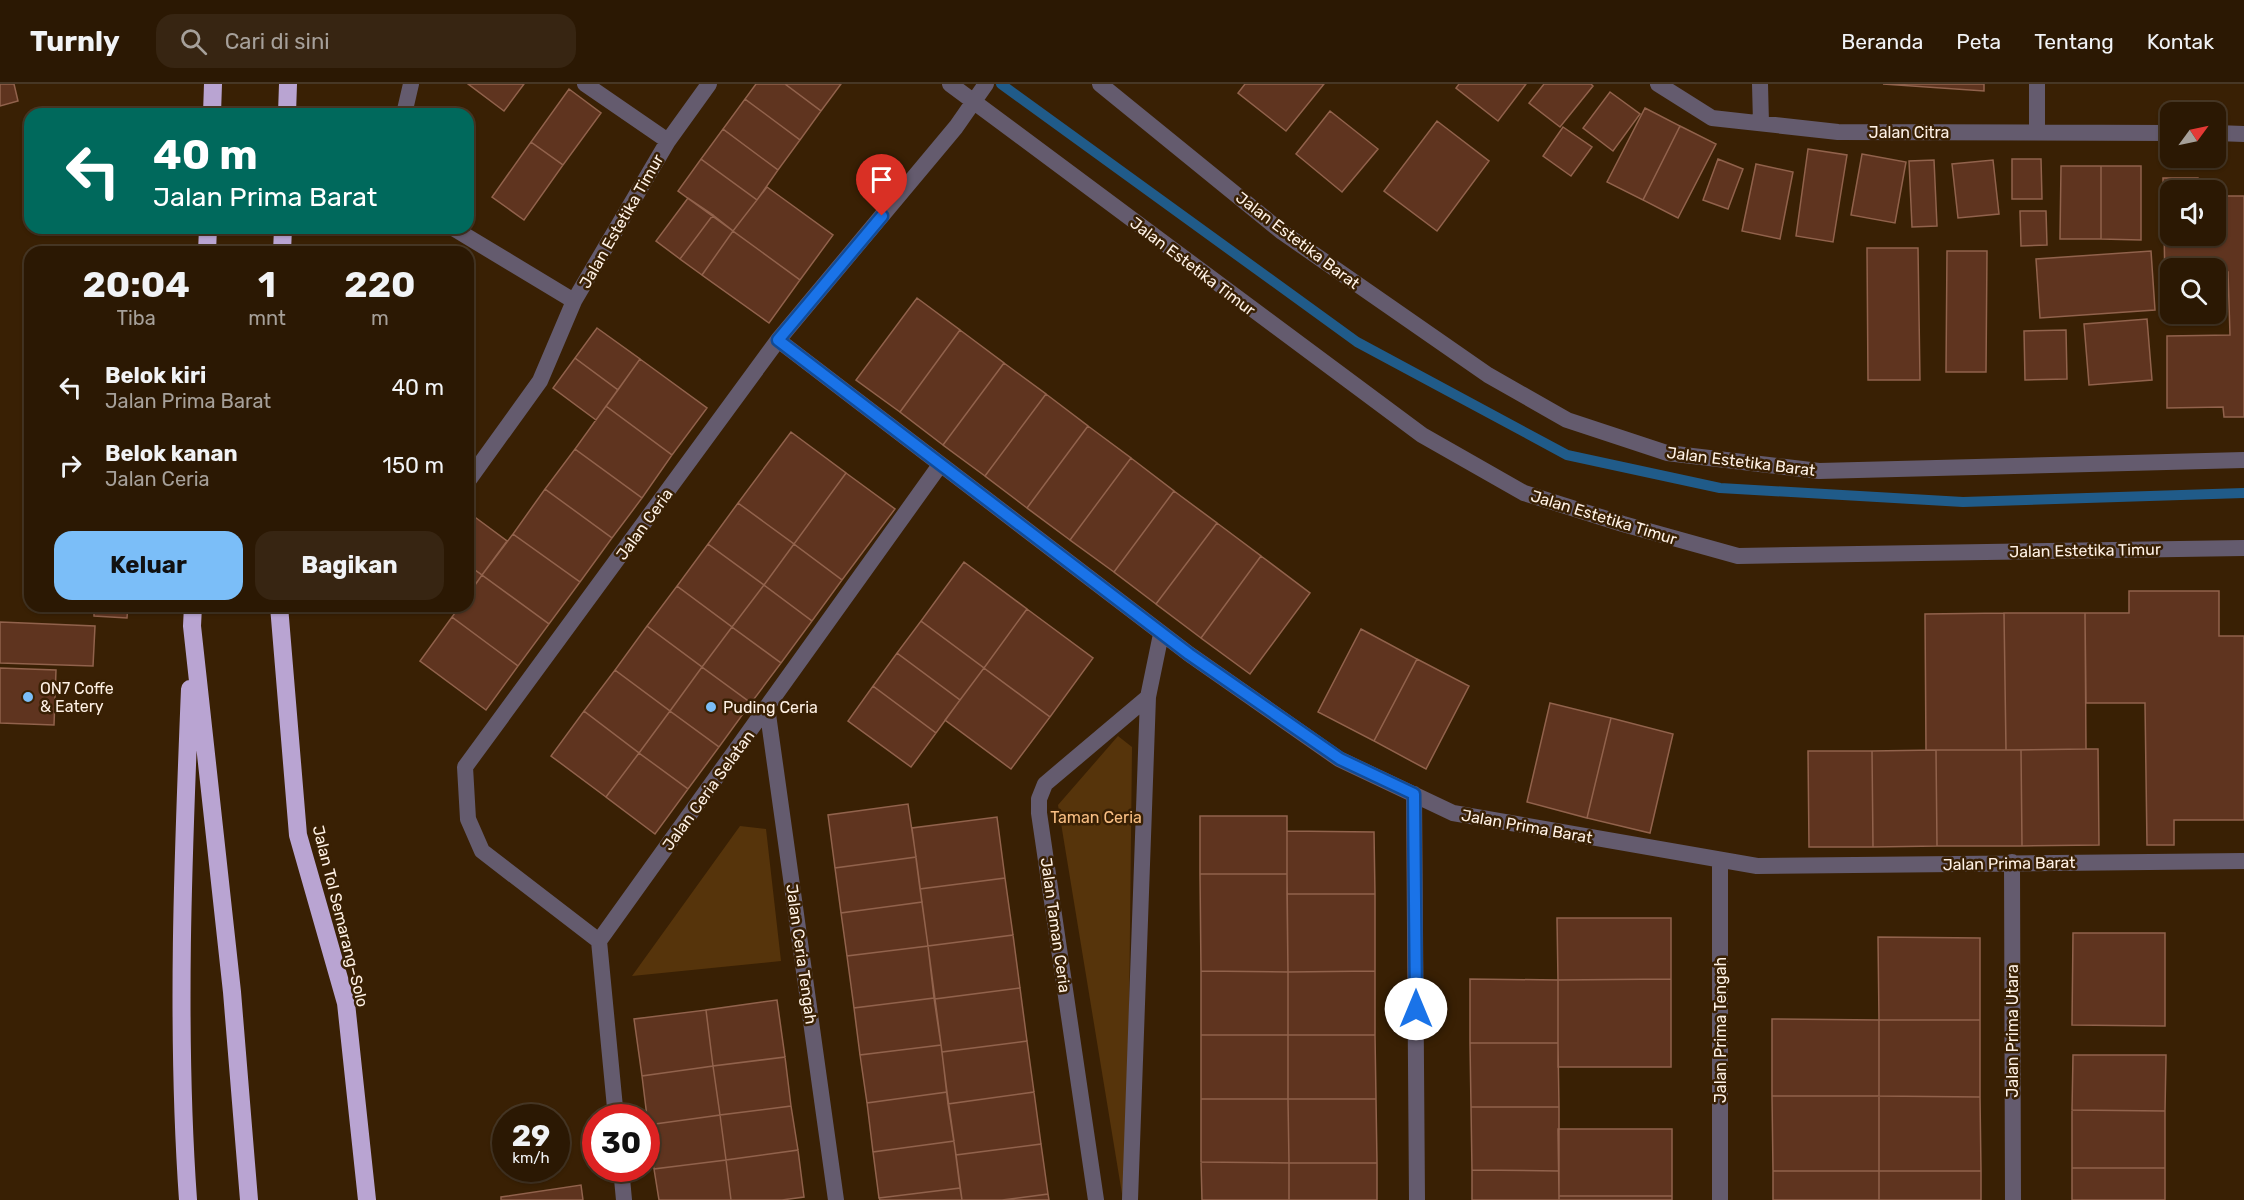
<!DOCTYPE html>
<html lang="id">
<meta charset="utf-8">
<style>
body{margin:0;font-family:Rubik,sans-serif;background:#372512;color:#f1f3f6;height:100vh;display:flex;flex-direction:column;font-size:22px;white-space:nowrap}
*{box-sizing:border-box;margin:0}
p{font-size:20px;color:#a6a09a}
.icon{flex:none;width:33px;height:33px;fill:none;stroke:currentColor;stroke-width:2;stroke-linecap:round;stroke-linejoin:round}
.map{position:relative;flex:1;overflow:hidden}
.details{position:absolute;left:24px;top:162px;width:450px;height:366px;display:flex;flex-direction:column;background:#2b1803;border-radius:18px;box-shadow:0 2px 4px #0004,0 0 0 2px #473725}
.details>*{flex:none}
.guide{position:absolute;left:24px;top:24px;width:450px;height:126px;border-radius:18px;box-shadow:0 2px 4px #0004,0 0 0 2px #473725;background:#00695c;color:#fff;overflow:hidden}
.needle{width:39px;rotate:57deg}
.fabs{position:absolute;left:2160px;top:18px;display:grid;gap:12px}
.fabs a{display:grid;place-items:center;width:66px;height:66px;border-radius:12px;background:#2b1803;box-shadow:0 2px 4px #0004,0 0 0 2px #473725;font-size:30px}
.speed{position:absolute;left:492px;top:1020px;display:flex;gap:12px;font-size:30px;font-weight:700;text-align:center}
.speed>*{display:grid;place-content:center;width:78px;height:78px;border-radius:50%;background:#2b1803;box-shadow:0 2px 4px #0004,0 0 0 2px #473725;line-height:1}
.speed small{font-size:15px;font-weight:400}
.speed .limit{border:9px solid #d22;background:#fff;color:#111}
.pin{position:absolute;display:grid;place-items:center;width:51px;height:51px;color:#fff;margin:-62px -26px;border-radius:50% 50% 50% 0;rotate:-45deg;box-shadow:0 0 6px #0007}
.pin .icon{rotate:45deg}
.me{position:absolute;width:66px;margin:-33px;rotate:0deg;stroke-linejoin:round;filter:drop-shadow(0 0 4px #0008)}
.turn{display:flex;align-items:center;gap:21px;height:126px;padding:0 30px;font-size:27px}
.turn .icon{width:78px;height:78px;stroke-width:2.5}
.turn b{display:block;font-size:42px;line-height:51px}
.eta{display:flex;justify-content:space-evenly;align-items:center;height:102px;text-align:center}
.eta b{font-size:36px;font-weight:700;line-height:42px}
.button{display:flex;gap:12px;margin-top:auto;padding:12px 30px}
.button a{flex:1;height:69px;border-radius:18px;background:#7bbef8;color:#111;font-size:24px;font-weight:700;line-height:69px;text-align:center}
.button a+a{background:#372512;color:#f1f3f6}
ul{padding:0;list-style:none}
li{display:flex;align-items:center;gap:18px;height:78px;padding:0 30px}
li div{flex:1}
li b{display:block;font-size:22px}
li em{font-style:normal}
header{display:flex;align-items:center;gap:36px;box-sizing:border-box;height:84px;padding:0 30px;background:#2b1803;border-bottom:2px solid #473725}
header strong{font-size:28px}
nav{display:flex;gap:33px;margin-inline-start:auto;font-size:21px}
.search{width:420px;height:54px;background:#372512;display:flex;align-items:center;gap:15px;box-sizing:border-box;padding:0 21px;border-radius:18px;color:#a6a09a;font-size:22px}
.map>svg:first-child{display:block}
.green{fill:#56340b}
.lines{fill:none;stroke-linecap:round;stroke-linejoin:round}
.stream{stroke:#205b89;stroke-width:10}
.building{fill:#5f341f;stroke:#91624c;stroke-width:1.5}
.minor{stroke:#645b6e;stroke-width:16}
.motorway{stroke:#b9a4d2;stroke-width:18}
.route-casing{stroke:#114b97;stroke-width:15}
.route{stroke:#1a73e8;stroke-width:10}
.poi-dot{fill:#7bbef8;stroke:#392004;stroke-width:2}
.labels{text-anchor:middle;stroke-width:5;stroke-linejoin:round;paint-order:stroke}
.street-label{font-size:16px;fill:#fef1e5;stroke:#392004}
.poi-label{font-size:16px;fill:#fef1e5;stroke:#392004;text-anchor:start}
.park-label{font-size:16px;fill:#f9bf84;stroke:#392004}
</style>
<header>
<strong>Turnly</strong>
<div class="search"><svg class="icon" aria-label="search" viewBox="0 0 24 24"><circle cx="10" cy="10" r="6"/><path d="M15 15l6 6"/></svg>Cari di sini</div>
<nav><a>Beranda</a><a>Peta</a><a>Tentang</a><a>Kontak</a></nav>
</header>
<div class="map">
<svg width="2244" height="1116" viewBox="0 0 2244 1116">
<rect width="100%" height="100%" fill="#392004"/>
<!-- green -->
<path class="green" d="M1118,652L1132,663L1127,1116H1123L1058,721Z
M740,742L766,745L781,877L632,892Z"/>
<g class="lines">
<!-- stream -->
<path class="stream" d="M1001,0L1357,258L1567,371L1720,404L1963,418L2244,409"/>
</g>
<!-- building -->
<path class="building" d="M0,0H14L18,17L0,22Z
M468,0H524L504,27Z
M756,0H785L821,27L800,56L745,15Z
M785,0H841L821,27Z
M1245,0H1324L1286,47L1238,9Z
M1459,0H1526L1498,37L1456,4Z
M1544,0H1591L1593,2L1560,43L1529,19Z
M1883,0H1984V7Z
M569,5L601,29L563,81L531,58Z
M1610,8L1640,30L1613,67L1583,44Z
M745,15L800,56L778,86L723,45Z
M1645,24L1680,42L1643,116L1607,98Z
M1330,27L1378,65L1342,108L1296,70Z
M1437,37L1489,77L1437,147L1384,107Z
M1680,42L1716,60L1678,134L1643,116Z
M1563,43L1592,63L1571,92L1543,72Z
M723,45L778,86L757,116L701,75Z
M531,58L563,81L524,136L492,113Z
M1808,65L1847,71L1833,158L1796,152Z
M1862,70L1906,78L1895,139L1851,131Z
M701,75L757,116L733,147L678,107Z
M1718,75L1743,85L1728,125L1703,116Z
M2012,75H2041L2042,115H2012Z
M1934,76L1937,142L1912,143L1909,77Z
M1993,76L1999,130L1958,134L1952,80Z
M1756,80L1793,88L1780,155L1742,147Z
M2061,82H2101V155H2060Z
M2101,82H2141V156L2101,155Z
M2163,94H2198L2199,106H2170V152H2216V112H2244V333H2224L2223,323L2167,324V252L2230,251L2228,188H2216V184H2170V197H2165Z
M767,103L833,151L800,196L733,147Z
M688,114L713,131L680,175L656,157Z
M2020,127H2046L2047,161L2021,162Z
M713,131L733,147L702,191L680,175Z
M733,147L800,196L769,239L702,191Z
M1867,164H1918L1920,296H1868Z
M1947,167H1987L1986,288H1946Z
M2151,167L2155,226L2040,234L2036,175Z
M917,214L960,246L900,328L856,296Z
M2147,235L2152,296L2089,301L2084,240Z
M597,244L640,275L618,306L575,274Z
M960,246L1004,279L943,361L900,328Z
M2066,246L2067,295L2025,296L2024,247Z
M575,274L618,306L596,336L553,304Z
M640,275L707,324L672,371L606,322Z
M1004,279L1046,310L985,392L943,361Z
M1046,310L1088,342L1027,424L985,392Z
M606,322L672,371L642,414L575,365Z
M1088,342L1131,374L1070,456L1027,424Z
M791,348L846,389L794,460L738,419Z
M575,365L642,414L612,454L545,405Z
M1131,374L1174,407L1114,488L1070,456Z
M846,389L895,425L842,496L794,460Z
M545,405L612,454L580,498L513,450Z
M1174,407L1217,439L1156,520L1114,488Z
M738,419L794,460L764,501L708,460Z
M468,428L507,457L482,491L468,481Z
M1217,439L1261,472L1201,554L1156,520Z
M513,450L580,498L549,540L482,491Z
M708,460L764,501L732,543L677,502Z
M794,460L842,496L812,537L764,501Z
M1261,472L1310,509L1250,590L1201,554Z
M964,478L1027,525L984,584L921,537Z
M468,481L482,491L468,511Z
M482,491L549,540L518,582L452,533L460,522H468V511Z
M764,501L812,537L781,579L732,543Z
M677,502L732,543L702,583L647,542Z
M2129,507H2219V552H2244V736H2174V761H2147L2145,619H2086L2085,529H2129Z
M94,522H128L127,534L94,532Z
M1027,525L1093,574L1050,633L984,584Z
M2004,529H2085L2086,665L2006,666Z
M2004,529L2006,666H1926L1925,530Z
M452,533L518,582L486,626L420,577Z
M921,537L984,584L960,616L897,569Z
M0,538L95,542L93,582L0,579Z
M647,542L702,583L670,627L615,586Z
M732,543L781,579L751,619L702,583Z
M1361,545L1417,575L1374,657L1318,628Z
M897,569L960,616L936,649L873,602Z
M1417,575L1469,602L1426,685L1374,657Z
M702,583L751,619L719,663L670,627Z
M0,584L56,586L54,641L0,639Z
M984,584L1050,633L1011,685L945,636Z
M615,586L670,627L639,669L584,627Z
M873,602L936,649L911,683L848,637Z
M1550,619L1611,634L1587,734L1527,718Z
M584,627L639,669L606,713L551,672Z
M670,627L719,663L688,705L639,669Z
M1611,634L1673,650L1650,749L1587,734Z
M2086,665H2098L2099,761L2022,762L2021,666Z
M1936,666L1937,762L1873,763L1872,667Z
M1936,666H2021L2022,762H1937Z
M1808,667H1872L1873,763H1809Z
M639,669L688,705L655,750L606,713Z
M908,720L916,773L835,784L828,731Z
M1200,732H1287V790H1200Z
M997,733L1005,794L920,805L912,744Z
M1287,747L1374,748L1375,810H1287Z
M916,773L922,818L841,829L835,784Z
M1200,790H1287L1288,888L1201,887Z
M1005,794L1013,851L928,862L920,805Z
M1287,810H1375V887L1288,888Z
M922,818L928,862L847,872L841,829Z
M1557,834H1671V895L1558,896Z
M2073,849H2165V942L2072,941Z
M1013,851L1020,904L935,915L928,862Z
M1878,853L1980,854V936H1879Z
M928,862L934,914L854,924L847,872Z
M1201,887L1288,888V951H1201Z
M1375,887V951H1288V888Z
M1470,895L1558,896V959H1470Z
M1671,895V983H1558V896Z
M1020,904L1027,957L942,968L935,915Z
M934,914L941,961L860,971L854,924Z
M777,916L785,973L713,982L706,926Z
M706,926L713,982L642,992L634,935Z
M1772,935L1879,936V1012H1772Z
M1879,936H1980V1013L1879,1012Z
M1201,951H1288V1015H1201Z
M1288,951H1375L1376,1015H1288Z
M1027,957L1034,1008L948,1020L942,968Z
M1470,959H1558L1559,1023H1471Z
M941,961L947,1008L867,1019L860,971Z
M2073,971H2166L2165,1027L2072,1026Z
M785,973L791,1022L720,1031L713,982Z
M713,982L720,1031L648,1041L642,992Z
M947,1008L954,1057L873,1068L867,1019Z
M1034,1008L1041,1060L956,1071L948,1020Z
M1772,1012H1879V1087H1773Z
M1879,1012L1980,1013L1981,1087H1879Z
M1201,1015H1288L1289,1079L1201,1078Z
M1288,1015H1376L1377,1079H1289Z
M791,1022L798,1066L726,1076L720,1031Z
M1471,1023H1559V1087L1472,1086Z
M2072,1026L2165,1027V1084H2072Z
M720,1031L726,1076L654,1085L648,1041Z
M1558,1045H1672V1112H1559Z
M954,1057L960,1104L879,1114L873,1068Z
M1041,1060L1048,1110L1002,1116H962L956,1071Z
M798,1066L804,1113L782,1116H731L726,1076Z
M726,1076L731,1116H659L654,1085Z
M1201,1078L1289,1079V1116H1202Z
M1289,1079H1377V1116H1289Z
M2072,1084H2165V1116H2072Z
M1472,1086L1559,1087V1116H1472Z
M1773,1087H1879V1116H1773Z
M1879,1087H1981V1116H1879Z
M581,1101L583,1116H501V1113Z
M960,1104L962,1116H880L879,1114Z
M1048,1110L1049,1116H1002Z
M1559,1112H1672V1116H1559Z"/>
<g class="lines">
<!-- minor -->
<path class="minor" d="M950,0L1422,351L1524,409L1623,440L1738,472L2244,464
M1100,0L1282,148L1488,291L1567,336L1667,369L1819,387L2244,376
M1658,0L1712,34L1838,48L2170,49
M1760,0L1761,39
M2037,0V48
M404,30L411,0
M2216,49L2244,50
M668,57L709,0
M453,144L574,217
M778,256L1189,570L1339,675L1453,729L1757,782L2244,777
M468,397L540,297L574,217L668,57L585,0
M767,623L836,1116
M1414,710L1417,1116
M1720,776V1116
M2012,778L2013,1116
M599,857L482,767L468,735L465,683L778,256L956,43L986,0
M616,1034L599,857L940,381
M621,1084L624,1116
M1096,1116L1039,729V715L1045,700L1148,613
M1130,1116L1148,613L1161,550"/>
<!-- motorway -->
<path class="motorway" d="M212,30L213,0
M287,30L288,0
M207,168L208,144
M282,168L283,144
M193,522L192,542L232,908L249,1116
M279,522L298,751L346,919L367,1116
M188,1116C176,946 183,775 190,605"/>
</g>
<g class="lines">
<defs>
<path id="route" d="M882,132L778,256L1189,570L1340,675L1414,710L1416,925"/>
</defs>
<!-- route casing -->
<use href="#route" class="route-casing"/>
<!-- route -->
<use href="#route" class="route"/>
</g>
<!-- markers -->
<g class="poi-dot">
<circle cx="28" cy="613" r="6"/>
<circle cx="711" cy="623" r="6"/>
</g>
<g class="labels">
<!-- street labels -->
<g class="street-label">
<text x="1909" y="54">Jalan Citra</text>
<text transform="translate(621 137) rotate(-60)" y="6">Jalan Estetika Timur</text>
<text transform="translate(1298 156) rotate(37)" y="6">Jalan Estetika Barat</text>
<text transform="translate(1193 182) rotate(37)" y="6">Jalan Estetika Timur</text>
<text transform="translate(1741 377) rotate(7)" y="6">Jalan Estetika Barat</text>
<text transform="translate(1604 433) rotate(17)" y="6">Jalan Estetika Timur</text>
<text transform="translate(644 440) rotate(-54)" y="6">Jalan Ceria</text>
<text transform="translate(2085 466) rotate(-1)" y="6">Jalan Estetika Timur</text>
<text transform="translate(708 706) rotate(-54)" y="6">Jalan Ceria Selatan</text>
<text transform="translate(1527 742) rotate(10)" y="6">Jalan Prima Barat</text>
<text transform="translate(2009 779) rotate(-1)" y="6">Jalan Prima Barat</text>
<text transform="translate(341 832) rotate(76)" y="6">Jalan Tol Semarang–Solo</text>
<text transform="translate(1056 841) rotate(82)" y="6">Jalan Taman Ceria</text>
<text transform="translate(802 870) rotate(82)" y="6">Jalan Ceria Tengah</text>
<text transform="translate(1720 946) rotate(-90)" y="6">Jalan Prima Tengah</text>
<text transform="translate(2012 947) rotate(-90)" y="6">Jalan Prima Utara</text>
</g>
<!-- poi labels -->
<g class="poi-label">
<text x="40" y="610">ON7 Coffe<tspan x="40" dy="18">&amp; Eatery</tspan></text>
<text x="723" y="629">Puding Ceria</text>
</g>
<!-- park labels -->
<g class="park-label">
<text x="1096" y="739">Taman Ceria</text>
</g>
</g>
</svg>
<div class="fabs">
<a><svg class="needle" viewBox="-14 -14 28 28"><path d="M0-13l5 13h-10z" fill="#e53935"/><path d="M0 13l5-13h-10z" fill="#a6a09a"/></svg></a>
<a><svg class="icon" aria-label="sound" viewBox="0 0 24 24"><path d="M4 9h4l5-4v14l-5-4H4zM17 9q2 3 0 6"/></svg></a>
<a><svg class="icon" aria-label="search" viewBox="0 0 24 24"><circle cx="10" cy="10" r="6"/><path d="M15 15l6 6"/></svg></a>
</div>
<div class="speed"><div>29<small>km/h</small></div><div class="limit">30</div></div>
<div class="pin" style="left:882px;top:132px;background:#d93025"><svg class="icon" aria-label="arrive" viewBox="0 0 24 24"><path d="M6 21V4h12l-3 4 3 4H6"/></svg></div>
<svg class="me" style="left:1416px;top:925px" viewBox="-20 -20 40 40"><circle r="19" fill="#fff"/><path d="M0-13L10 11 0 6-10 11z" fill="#1a73e8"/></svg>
<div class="guide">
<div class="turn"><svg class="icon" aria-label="left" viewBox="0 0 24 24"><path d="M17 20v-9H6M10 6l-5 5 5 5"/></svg><div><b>40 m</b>Jalan Prima Barat</div></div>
</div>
<section class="details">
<div class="eta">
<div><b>20:04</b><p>Tiba</p></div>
<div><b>1</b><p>mnt</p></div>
<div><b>220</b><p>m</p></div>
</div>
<ul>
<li><svg class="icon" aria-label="left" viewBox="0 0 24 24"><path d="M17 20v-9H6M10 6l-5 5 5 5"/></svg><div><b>Belok kiri</b><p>Jalan Prima Barat</p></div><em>40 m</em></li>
<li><svg class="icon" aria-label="right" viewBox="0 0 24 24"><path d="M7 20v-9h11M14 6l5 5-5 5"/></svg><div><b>Belok kanan</b><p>Jalan Ceria</p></div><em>150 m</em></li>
</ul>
<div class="button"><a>Keluar</a><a>Bagikan</a></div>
</section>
</div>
